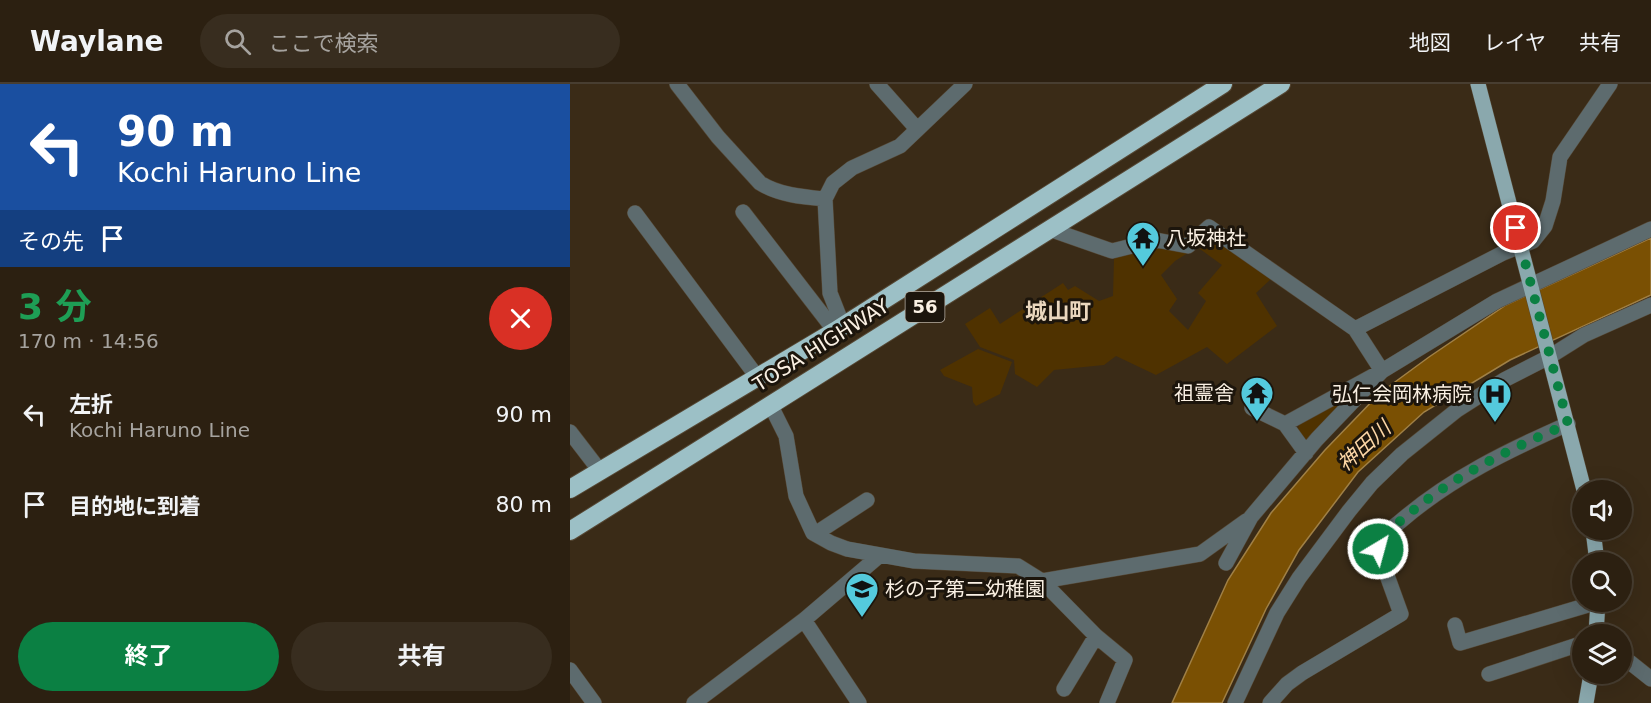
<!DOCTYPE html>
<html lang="ja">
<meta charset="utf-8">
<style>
body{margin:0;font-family:"DejaVu Sans","Noto Sans JP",sans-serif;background:#382d1f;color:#f1f3f6;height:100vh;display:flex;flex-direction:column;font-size:22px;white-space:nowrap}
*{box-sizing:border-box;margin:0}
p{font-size:20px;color:#a6a39f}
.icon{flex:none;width:33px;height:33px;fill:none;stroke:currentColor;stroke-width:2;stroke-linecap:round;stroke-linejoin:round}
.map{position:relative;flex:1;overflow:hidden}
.drawer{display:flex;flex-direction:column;background:#2c2011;width:570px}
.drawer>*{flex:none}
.hud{background:#1a4fa0;color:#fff;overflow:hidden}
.tools{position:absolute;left:1002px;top:396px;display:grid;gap:12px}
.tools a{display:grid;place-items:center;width:60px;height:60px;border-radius:50%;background:#2c2011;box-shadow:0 6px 24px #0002,0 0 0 2px #483e31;font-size:30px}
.pin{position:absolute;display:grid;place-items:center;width:51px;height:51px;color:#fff;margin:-26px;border:3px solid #fff;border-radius:50%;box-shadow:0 2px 6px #0007}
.me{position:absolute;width:66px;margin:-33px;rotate:37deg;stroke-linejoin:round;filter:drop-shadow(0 0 4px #0008)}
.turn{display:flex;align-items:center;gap:21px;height:126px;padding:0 18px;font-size:27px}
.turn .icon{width:78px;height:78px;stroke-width:2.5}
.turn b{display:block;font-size:42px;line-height:51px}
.then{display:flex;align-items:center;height:57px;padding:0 18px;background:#0003;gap:12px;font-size:22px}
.round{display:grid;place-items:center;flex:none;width:63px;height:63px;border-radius:32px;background:#382d1f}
.headline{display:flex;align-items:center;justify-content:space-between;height:102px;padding:0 18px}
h1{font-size:36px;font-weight:700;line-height:45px;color:#1e9e55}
.action{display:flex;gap:12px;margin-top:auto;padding:12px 18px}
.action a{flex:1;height:69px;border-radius:36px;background:#0b8043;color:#fff;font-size:24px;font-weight:700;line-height:69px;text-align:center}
.action a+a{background:#382d1f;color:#f1f3f6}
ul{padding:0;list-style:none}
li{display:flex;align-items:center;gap:18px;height:90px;padding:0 18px}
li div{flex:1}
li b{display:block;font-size:22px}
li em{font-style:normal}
header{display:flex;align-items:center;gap:36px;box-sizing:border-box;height:84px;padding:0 30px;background:#2c2011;border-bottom:2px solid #483e31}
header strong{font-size:28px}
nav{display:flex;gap:33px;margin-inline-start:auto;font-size:21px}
.search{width:420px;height:54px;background:#382d1f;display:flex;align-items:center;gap:15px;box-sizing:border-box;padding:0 21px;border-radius:33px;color:#a6a39f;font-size:22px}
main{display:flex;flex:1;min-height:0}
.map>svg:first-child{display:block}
.green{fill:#4f3200}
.water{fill:#7a5003;stroke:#a08046;stroke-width:1.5}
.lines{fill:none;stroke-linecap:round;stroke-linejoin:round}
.minor-casing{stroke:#554734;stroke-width:16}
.major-casing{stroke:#554734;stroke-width:16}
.highway-casing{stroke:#554734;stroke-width:20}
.minor{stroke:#5d6b6e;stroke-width:15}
.major{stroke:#8aa8ad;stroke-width:15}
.highway{stroke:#9cc0c6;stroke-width:18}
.route{stroke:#0b8043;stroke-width:10;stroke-dasharray:0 18}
.labels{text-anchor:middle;stroke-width:6;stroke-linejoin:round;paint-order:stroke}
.shield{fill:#1c150c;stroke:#b7aea2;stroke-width:1.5}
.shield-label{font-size:18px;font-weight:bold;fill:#faf0e3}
.poi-label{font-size:20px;fill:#faf0e3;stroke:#1c150c;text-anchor:start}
.street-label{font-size:20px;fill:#faf0e3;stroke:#1c150c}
.water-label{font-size:21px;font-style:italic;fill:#fcd6a5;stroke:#1c150c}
.quarter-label{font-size:22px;font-weight:bold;fill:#ead7be;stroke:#1c150c}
</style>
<header>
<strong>Waylane</strong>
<div class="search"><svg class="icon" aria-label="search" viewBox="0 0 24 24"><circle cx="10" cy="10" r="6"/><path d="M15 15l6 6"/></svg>ここで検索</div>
<nav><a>地図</a><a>レイヤ</a><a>共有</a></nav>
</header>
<main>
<section class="drawer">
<div class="hud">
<div class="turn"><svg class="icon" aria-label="left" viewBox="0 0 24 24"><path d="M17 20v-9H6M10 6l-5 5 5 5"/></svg><div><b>90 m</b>Kochi Haruno Line</div></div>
<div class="then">その先<svg class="icon" aria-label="arrive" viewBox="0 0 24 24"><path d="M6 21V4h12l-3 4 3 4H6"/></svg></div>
</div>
<div class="headline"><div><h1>3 分</h1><p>170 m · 14:56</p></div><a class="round" style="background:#d93025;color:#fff"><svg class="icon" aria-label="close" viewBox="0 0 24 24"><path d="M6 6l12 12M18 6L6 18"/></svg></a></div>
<ul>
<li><svg class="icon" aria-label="left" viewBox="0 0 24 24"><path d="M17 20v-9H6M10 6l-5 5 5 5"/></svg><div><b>左折</b><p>Kochi Haruno Line</p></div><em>90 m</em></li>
<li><svg class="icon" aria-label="arrive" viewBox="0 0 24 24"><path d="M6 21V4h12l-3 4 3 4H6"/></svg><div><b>目的地に到着</b></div><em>80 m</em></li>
</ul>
<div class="action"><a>終了</a><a>共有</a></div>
</section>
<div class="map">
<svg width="1081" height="619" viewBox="0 0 1081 619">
<rect width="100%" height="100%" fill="#3a2b17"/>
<!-- green -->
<path class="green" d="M639,152L701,195L686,209L707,242L657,280L637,263L586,291L546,272L534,281L484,286L467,303L445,290L444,276L410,263L395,240L420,224L430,240L493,199L498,206L505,202L529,217L543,212L544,175L553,170L585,160L621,167L605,177L591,191L607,215L599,227L618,246L636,217L628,209L652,181L630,165Z
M408,265L442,278L430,310L406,322L403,318L402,303L374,292L370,286Z
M790,304L736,361L727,349L730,337Z"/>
<!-- water -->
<path class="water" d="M1081,154V211L940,276L854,328L788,388L729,466L696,525L652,619H602L658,496L701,429L755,366L810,309L859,273L936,221Z"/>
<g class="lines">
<defs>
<path id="minor" d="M107,0L148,53L190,99C209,111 233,113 255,115
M307,0L347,45
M173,128L265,247
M65,129L188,294
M479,145L542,167L586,156L618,162L639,143L785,245
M273,242L260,209L255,115L263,99L282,84L330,62L395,0
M200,320L216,352L226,412L243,449L261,459L277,465L344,477L448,482L472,497L526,552L555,576L537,619
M682,324L715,340L812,287L785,245L933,169L963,157L975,142L983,117L990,73L1040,0
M715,340L736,369
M0,348L30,387
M245,450L297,416
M656,479L681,433L747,355L812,287L927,217L1081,145
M472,497L630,470L676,437
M234,536L289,619
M885,541L890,559L1028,518
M1052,572L1081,595
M0,586L24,619
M919,590L1007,561L1012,563
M494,605L526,552
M124,619L234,536L309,472
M665,619L707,529L729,494L779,427L802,399L832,370L887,326L934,296L979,273L1014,251L1081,221
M700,619L717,600L732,589L831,530L810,472C808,467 808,464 810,459C813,449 824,443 832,436C881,394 939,366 998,340"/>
<path id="major" d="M908,0L1014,406
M1023,446L1027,478
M1026,550L1028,518
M1016,619L1021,590"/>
<path id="highway" d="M0,405L265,247L653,0
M0,447L711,0"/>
</defs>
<!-- minor casing -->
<use href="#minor" class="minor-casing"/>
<!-- major casing -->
<use href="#major" class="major-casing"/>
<!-- highway casing -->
<use href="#highway" class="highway-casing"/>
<!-- minor -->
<use href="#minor" class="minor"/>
<!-- major -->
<use href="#major" class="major"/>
<!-- highway -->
<use href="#highway" class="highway"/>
</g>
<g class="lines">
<!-- route -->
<path class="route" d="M808,465C812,451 823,443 834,434C883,392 940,365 998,340L946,144"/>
</g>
<!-- icons -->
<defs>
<symbol id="temple-pin" viewBox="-11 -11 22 30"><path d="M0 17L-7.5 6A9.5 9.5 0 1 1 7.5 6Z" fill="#54cadd" stroke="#1c150c"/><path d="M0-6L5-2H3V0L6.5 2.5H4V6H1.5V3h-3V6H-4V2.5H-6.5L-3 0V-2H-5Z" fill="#111"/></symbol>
<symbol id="hospital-pin" viewBox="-11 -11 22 30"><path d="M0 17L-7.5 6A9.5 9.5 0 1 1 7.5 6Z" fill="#54cadd" stroke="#1c150c"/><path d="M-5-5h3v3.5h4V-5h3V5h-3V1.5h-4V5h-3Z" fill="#111"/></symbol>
<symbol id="school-pin" viewBox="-11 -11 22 30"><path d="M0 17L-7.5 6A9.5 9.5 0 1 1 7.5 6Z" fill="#54cadd" stroke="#1c150c"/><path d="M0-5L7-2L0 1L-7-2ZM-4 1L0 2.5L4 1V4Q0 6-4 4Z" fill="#111"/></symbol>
</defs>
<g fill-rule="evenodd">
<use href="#temple-pin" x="554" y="135" width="38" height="52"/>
<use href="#temple-pin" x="668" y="290" width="38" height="52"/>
<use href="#hospital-pin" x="906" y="291" width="38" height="52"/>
<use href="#school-pin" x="273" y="486" width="38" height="52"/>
</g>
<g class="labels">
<!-- shield labels -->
<rect class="shield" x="335.5" y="208" width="39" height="30" rx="4.5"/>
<g class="shield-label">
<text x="355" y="229">56</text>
</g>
<!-- poi labels -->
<g class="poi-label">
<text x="596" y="161">八坂神社</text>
<text x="664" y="316" text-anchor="end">祖霊舎</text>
<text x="902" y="317" text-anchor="end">弘仁会岡林病院</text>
<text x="315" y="512">杉の子第二幼稚園</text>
</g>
<!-- street labels -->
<g class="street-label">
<text transform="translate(251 261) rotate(-32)" y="7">TOSA HIGHWAY</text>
</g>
<!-- water labels -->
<g class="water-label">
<text transform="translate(794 362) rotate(-42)" y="7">神田川</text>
</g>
<!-- quarter labels -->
<g class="quarter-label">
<text x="488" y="235">城山町</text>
</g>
</g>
</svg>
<div class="tools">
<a><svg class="icon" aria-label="sound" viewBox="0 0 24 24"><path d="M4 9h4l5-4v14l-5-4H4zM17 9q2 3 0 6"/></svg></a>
<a><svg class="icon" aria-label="search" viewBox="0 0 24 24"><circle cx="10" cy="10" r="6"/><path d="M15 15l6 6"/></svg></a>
<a><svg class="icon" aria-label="layers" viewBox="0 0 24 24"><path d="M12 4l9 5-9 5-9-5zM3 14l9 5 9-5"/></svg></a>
</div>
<div class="pin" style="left:946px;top:144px;background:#d93025"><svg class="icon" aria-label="arrive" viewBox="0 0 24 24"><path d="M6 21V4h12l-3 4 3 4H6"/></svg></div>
<svg class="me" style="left:808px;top:465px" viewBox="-20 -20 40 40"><circle r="17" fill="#0b8043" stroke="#fff" stroke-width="3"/><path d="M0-11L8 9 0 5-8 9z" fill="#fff"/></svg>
</div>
</main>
